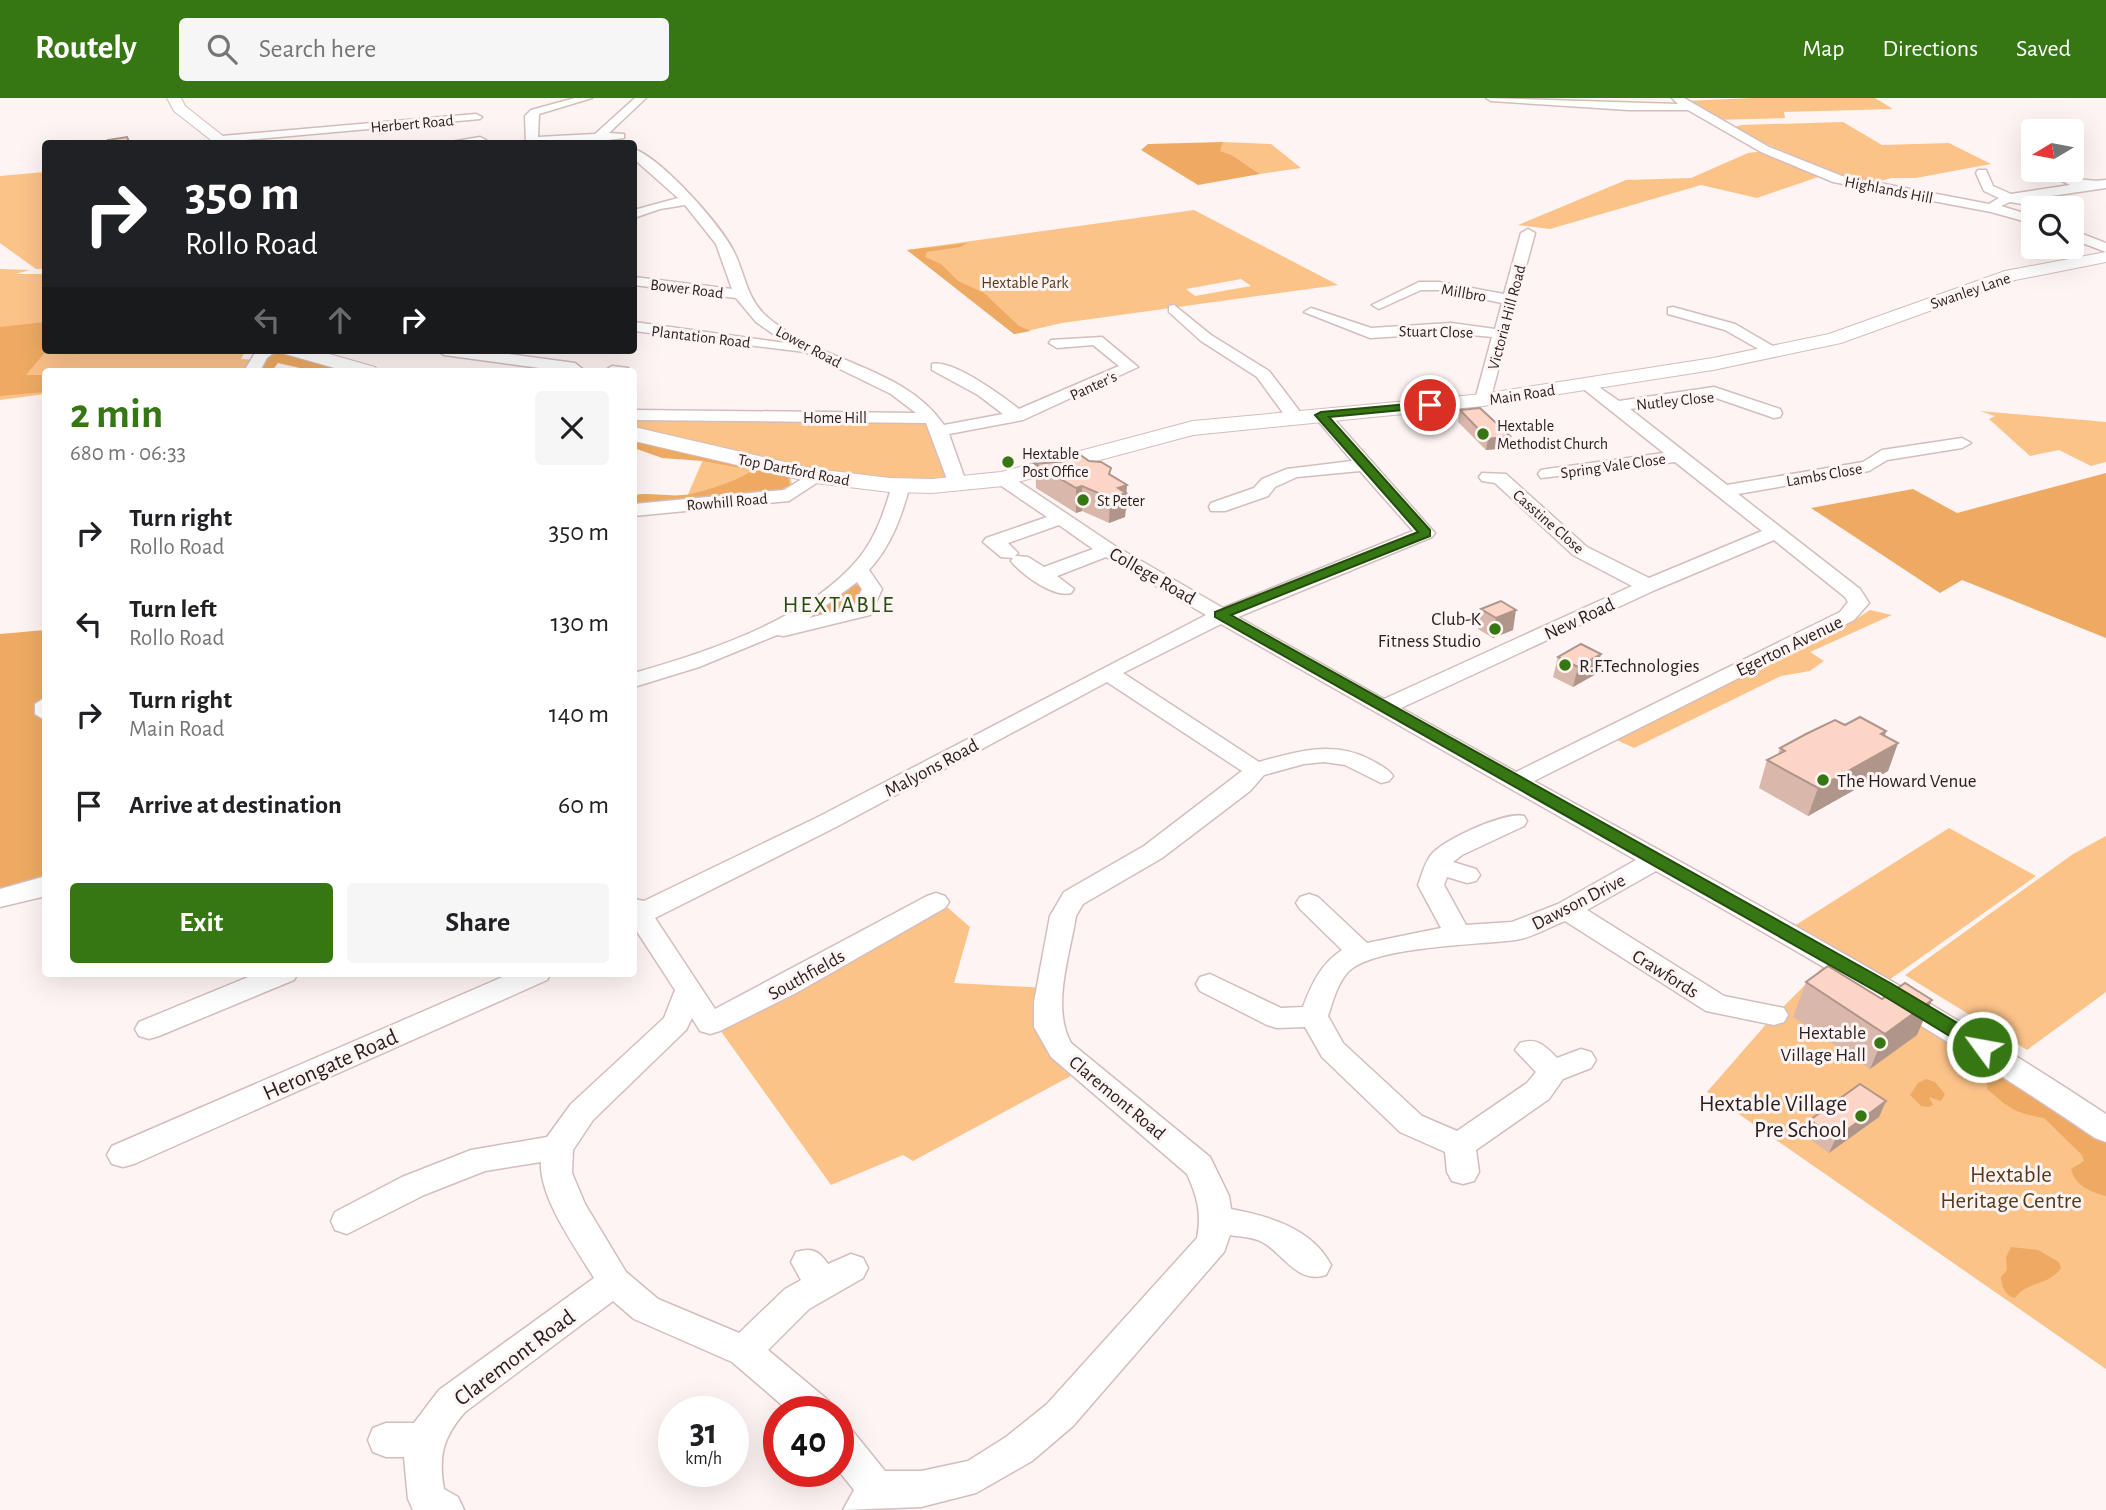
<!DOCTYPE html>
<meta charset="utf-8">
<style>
body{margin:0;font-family:"Alegreya Sans",sans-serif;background:#f6f6f6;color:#202124;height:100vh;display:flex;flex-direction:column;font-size:26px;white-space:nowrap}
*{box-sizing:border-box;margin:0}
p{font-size:23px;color:#757577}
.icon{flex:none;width:38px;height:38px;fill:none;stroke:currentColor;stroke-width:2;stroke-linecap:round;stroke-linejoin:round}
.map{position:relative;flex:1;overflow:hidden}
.details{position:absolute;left:42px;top:270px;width:595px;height:609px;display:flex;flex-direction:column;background:#fff;border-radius:7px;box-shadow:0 7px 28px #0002}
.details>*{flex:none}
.banner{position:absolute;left:42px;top:42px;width:595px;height:214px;border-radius:7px;box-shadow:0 7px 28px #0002;background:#202124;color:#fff;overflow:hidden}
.needle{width:46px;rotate:260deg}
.buttons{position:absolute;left:2021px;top:21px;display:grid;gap:14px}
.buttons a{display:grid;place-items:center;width:63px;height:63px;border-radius:7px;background:#fff;box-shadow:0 7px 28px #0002;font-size:35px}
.speed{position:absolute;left:658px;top:1298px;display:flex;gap:14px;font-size:35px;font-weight:700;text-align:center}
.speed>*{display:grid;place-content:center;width:91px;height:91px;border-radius:50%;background:#fff;box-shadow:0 7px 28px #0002;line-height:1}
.speed small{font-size:18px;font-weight:400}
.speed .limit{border:10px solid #d22;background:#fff;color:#111}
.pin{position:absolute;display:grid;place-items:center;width:60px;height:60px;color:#fff;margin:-30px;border:4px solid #fff;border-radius:50%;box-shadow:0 2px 7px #0007}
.me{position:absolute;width:77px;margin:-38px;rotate:302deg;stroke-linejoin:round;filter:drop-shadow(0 0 5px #0008)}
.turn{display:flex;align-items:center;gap:24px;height:147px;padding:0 28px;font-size:32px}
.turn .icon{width:91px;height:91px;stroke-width:2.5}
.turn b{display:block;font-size:49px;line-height:60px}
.lanes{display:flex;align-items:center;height:66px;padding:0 28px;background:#0003;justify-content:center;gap:35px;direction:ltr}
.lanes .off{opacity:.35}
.round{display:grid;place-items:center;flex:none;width:74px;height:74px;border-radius:7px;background:#f6f6f6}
.headline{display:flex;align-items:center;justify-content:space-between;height:119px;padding:0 28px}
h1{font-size:42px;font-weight:600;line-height:52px;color:#367613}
.action{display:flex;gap:14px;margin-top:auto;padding:14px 28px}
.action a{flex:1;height:80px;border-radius:7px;background:#367613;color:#fff;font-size:28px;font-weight:600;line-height:80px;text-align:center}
.action a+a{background:#f6f6f6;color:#202124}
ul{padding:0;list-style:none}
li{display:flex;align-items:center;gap:21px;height:91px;padding:0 28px}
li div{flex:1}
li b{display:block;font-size:26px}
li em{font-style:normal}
header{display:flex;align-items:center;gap:42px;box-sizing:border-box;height:98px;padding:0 35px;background:#367613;color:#fff}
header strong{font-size:33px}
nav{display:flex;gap:38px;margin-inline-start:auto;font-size:24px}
.search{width:490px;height:63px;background:#f6f6f6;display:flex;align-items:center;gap:18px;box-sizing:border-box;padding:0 24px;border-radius:7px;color:#757577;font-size:26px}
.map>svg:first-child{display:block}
.green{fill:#fcc389;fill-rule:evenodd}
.forest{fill:#eeaa62}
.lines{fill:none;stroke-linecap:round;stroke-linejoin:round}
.minor-casing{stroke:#d4bdbd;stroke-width:3}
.major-casing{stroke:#d4bdbd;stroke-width:2}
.minor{fill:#fff;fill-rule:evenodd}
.major{fill:#fff;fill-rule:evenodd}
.wall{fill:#d9b7aa}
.shaded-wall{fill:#b0958b}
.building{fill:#fcd5c6;stroke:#b0958b;stroke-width:2}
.route{fill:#367613;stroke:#234d0c;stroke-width:2}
.poi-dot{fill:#367613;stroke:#fdf4f3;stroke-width:2.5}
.labels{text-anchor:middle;stroke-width:6;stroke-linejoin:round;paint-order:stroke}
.far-street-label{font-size:16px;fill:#271f1f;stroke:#fdf4f3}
.far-park-label{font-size:16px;fill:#563a1b;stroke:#fdf4f3}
.far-poi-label{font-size:16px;fill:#271f1f;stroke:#fdf4f3;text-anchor:start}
.street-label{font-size:19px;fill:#271f1f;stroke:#fdf4f3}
.poi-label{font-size:19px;fill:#271f1f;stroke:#fdf4f3;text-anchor:end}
.quarter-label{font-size:23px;letter-spacing:2px;fill:#254d11;stroke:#fdf4f3}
.near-street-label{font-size:23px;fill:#271f1f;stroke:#fdf4f3}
.near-poi-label{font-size:23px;fill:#271f1f;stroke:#fdf4f3;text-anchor:end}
.near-park-label{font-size:23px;fill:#563a1b;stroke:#fdf4f3}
</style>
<header>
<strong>Routely</strong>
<div class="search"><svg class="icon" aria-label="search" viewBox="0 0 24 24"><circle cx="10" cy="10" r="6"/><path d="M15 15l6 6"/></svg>Search here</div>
<nav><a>Map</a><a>Directions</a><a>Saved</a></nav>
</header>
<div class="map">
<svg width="2106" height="1412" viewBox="0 0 2106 1412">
<rect width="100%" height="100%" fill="#fdf4f3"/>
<!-- green -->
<path class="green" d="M1752,0H1875L1893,11L1784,14L1785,20L1715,22L1685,3Z
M1843,24L1882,47L1949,45L1991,66L1916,80H1891L1870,86L1841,78L1729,30L1742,27Z
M1223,44L1271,46L1301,70L1260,76L1232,57L1219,53Z
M1764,53L1821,78L1757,100L1701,87L1550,131L1518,127L1626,82L1691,80L1748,55Z
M45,74V171H36L0,145V78Z
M1194,112L1338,187L1062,225L1014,236L907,152ZM1241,181L1251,188L1195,198L1186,191Z
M0,171L30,172L15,176H45L46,252H246L241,261L257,262L252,273H46L45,296L0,302Z
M1980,313L2106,324V364L2091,368L2059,352L2030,358L1989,321L1995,318Z
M634,317L931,320L958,384L815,378L634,335Z
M705,357L790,378L792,386L779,393L686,401Z
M1870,512L1892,517L1810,554L1824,563L1810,573L1781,578L1634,650L1617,642C1698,593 1792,565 1870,512Z
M1949,730L2036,778L1889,882L1791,830Z
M2106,738V894L2027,952L1905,877L2073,756Z
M939,802L970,829L954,885L1046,890L1048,904L1084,971L913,1063L903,1057L831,1087L720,932Z
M1828,864L2106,1039V1271L1707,994L1768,924Z"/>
<!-- forest -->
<path class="forest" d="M1223,44L1220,53L1232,57L1260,76L1198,87L1141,52L1148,46Z
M968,145L960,149L927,154L925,159L941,166L958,183L984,195L1019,228L1031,233L1014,236L907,152Z
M45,224L47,252L26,277H45V294L0,298V229Z
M273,252L347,273H313L278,265L272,273H256Z
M634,340L776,375L788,379L790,387L778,393L634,408V397C652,394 671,400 690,396C705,393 741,382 752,372L703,363L662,360L634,350Z
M2106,375V540L1962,482L1940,495L1811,410L1913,391L1957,415Z
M857,474L870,491L861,513L761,537Z
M45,532L43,614L46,618L45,785L0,799V536Z
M1994,964L2106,1039V1098C2091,1094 2075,1088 2071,1071L2084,1063L2082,1057L2044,1020C2015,1015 2010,1011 1987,991L1988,974Z
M1926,981L1935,984L1945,996L1941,1003L1929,999L1933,1007L1929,1009L1921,1008L1910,997L1918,985Z
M2011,1149L2038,1152L2059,1164L2061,1170C2049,1188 2027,1183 2015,1200C2004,1197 2002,1189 2001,1179L2007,1172L2006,1159Z"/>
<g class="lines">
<defs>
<path id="minor" d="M575,0H592L539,16L538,39L595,36L635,0H646L609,35L624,36V40L608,42L607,46L596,43L526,46L525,18L531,12Z
M1486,0L1678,6L1672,0H1684L1769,49L1842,78L1989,106L1999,100L1984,93L1976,75L1978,72H1986L1993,88L2011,96L2070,87L2040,72C2067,72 2077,86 2106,82V90L2023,102L2022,106L2010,104L2001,108L2034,118V126L1991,114L1833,84L1761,54L1688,12H1629L1491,3Z
M476,16L482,19L480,21L222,44L216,41L222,38Z
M480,39L486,42L484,44L439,46Z
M634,51C662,61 721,127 734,154C745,176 746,198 764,216C817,265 903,267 944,327L1003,316L978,297L932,272V266C953,261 1002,298 1019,311L1119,268L1093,247L1057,250L1049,245L1051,242L1102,239L1138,269L1023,322L949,336L966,384L957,389L948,384L926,325L634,322V312L916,315L891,296L805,254L634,233V224L786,245L756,224L736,200L634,187V179L732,191L716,146L685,107L660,111L634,120V112L678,100L634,61Z
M1528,131L1535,135L1489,306L1483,307L1475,302L1492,239L1451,235L1370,240L1304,214L1311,210L1371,230L1451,225L1495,231L1502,205L1439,192H1421L1379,211L1372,207L1419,184H1439L1504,196L1521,135Z
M2072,132L2106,145V154L2072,141Z
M1174,207L1211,237L1269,273L1304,319L1301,323H1289L1257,279L1201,243L1169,214V208Z
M1673,209L1735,226L1783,254L1781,257H1769L1725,232L1668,216V210Z
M257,252H277L267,260L260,273H244Z
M436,252H479L575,265L585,273H562L444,257Z
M612,268L628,270L630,273H604Z
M1587,281L1619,303L1714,289L1780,311L1782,315L1780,319L1774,320L1713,299L1630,311L1727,387L1863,364L1882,352L1962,340L1971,345L1962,350L1887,362L1869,373L1738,396L1860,491L1869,505L1854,522L1534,683C1727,790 1922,894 2106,1016V1044L2095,1040C1951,942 1807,858 1656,773L1587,812L1724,898L1784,910L1788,917L1784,924L1774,927L1706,913L1565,823C1549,829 1532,840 1515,842C1477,847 1374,848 1348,874C1337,886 1333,903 1328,918L1343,945L1422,1018L1457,1033L1527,985L1536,974L1515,952L1520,945C1537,939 1545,948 1557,960L1581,951L1591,954L1596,962L1591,970L1563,981L1549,1001L1476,1052L1479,1074L1474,1083L1463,1086L1452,1083L1447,1074L1445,1054L1400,1034L1322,959L1305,929L1277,930L1267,927L1200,893L1196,886L1200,879L1210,876L1281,910L1303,909C1312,885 1321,866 1342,852L1300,811L1296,805L1300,799L1309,796L1318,799L1367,845L1441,830L1418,787C1422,777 1424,766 1431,757C1442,742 1506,713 1524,718L1527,723L1524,728L1462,757L1453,764L1476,771L1480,777L1476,783L1467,785L1447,779L1444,787L1466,827L1512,824L1558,806L1636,762L1221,526L1123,575L1259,664C1297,653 1335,642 1371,662C1379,667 1388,670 1393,678L1389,683L1381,685L1345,667L1324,664L1304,666L1264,677L1250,693L1162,760L1083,806L1076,818C1070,857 1051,909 1071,945L1210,1059L1229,1098L1231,1111C1268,1118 1312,1130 1331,1167L1326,1177C1298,1186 1285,1158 1264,1145C1255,1139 1240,1139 1230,1137L1224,1154L1073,1328L1032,1363L976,1395L921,1409L843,1412L854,1392L838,1372V1326L851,1331L885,1373H921L968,1363L1006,1339L1047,1306L1197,1140C1202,1115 1197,1098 1187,1076L1051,959L1034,929V904L1050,818L1064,794L1144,748L1242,673L1107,584L836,729L655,820L715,911L927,798L936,795L945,798L949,804L945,810L796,895L720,933L710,936L700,933L692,920L686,932L593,1022L573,1052L572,1075L585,1106L626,1174L658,1201L739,1235L785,1191L801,1182L791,1164L796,1154C812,1149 819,1153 828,1166L851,1156L863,1160L868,1170L863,1180L809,1211L768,1252L829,1303L834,1314H790L732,1264L634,1221L613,1203L465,1314C443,1339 438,1358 444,1391L458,1399L464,1412H413L408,1401L404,1359H386L373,1354L368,1342L373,1330L386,1325H414L439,1292L594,1180C576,1150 539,1100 541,1064L485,1073L424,1097L347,1136L335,1132L331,1123L335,1114L402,1079L471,1052L547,1039L571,1006L664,920L675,892L634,829V801L644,803L818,719L1206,517L1106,459L1057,478L1074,491L1071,495C1054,500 1022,477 1011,463L1013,460L1001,459L983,444L986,440L1047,419L997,385L994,381L997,377H1009L1115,448L1223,510L1413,433L1360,373L1297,379L1275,389L1268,398L1225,413H1211L1209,409L1211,405L1254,390L1262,381L1287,371L1352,363L1313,317L1315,313H1327L1435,435L1432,439L1238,519L1384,601L1632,488L1573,457L1495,385L1482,383L1479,379L1482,375L1506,376L1587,449L1649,480L1762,433L1675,364L1541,380L1538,376L1541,372L1547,371L1664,355L1581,289V283ZM1059,427L1093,451L1044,469L1028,459L1015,458L1018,455L1008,445ZM1774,442L1845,499L1848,504L1840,514L1516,674L1401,610L1655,492Z
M815,373L821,374L824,378L821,382L789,403L634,418V406L784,392Z
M901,382L910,387C902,418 891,448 869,472L882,491L870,517L784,538L777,537L699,569L634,589V575C708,554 809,521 859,460C876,439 885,412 892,387ZM857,484L862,491L854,509L809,520Z
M46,599V623L35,616V606Z
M46,778V798L0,809V791Z
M258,875H298L294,882L159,938L149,941L139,938L135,931L139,924Z
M512,875H551L547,882L134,1066L123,1069L112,1066L107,1057L112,1048Z"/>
<path id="major" d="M167,0H181L185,8L233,46H216L174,13Z
M2106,154V164L2015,182L1841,245L1713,272L1483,308L1193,337L1003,388L932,395L890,394L815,385L634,343V329L815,371L890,380L932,381L1001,374L1193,323L1483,296L1713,260L1829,236L2005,173Z
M282,252H315L375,269L378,273H345L285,256Z"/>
</defs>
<!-- minor casing -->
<use href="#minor" class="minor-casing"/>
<!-- major casing -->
<use href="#major" class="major-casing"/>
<!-- minor -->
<use href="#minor" class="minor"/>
<!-- major -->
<use href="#major" class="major"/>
</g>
<!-- wall -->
<path class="wall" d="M1460,312L1510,338L1508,350L1486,352L1458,324Z
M1089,363L1111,377L1127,411L1126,412L1125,419L1109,425L1082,413L1076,415L1036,390L1035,366Z
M1501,503L1513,532L1493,540L1478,531L1481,511Z
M1558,559L1596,576L1573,589L1553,579Z
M1886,633L1885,638L1898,645L1888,673L1808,718L1759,690L1767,662L1778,656L1780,650Z
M1806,884L1882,901L1932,902L1917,937L1870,971L1793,919Z
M1886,1003L1879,1019L1829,1055L1804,1037L1810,1022Z"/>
<!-- shaded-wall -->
<path class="shaded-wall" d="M1510,338L1508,350L1486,352L1488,341Z
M1127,387L1125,419L1109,425L1110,400L1118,390Z
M1082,388V413L1076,415V390Z
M1516,512L1513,532L1493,540L1496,520Z
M1601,556L1596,576L1573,589L1578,569Z
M1886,633L1878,657L1898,645L1888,673L1808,718L1818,690L1881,636Z
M1932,902L1917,937L1870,971L1885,936Z
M1886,1003L1879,1019L1829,1055L1836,1040Z"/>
<!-- building -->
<path class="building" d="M127,39L130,46H110L108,42Z
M1480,310L1510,338L1488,341L1460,312Z
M1079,356L1089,363L1101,364L1111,370L1109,376L1127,387L1118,390L1126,395L1110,400L1082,388L1076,390L1035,366L1065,363L1066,357Z
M1501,503L1516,512L1496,520L1481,511Z
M1581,546L1601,556L1578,569L1558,559Z
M1860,619L1886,633L1881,636L1898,645L1818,690L1767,662L1785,653L1780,650L1806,636L1835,622L1845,627Z
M1828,868L1882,901L1905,885L1932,902L1885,936L1806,884Z
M1860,986L1886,1003L1836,1040L1810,1022Z"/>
<!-- route -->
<path class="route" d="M1430,304L1436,307L1434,309L1329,319L1430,432V438L1231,517L1892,886L1989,944L1992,949L1989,954H1976L1879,895L1215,519V514L1418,434L1315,317L1321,314Z"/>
<!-- markers -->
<g class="poi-dot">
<circle cx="1483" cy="336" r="7"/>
<circle cx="1008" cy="364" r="7"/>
<circle cx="1083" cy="402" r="7"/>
<circle cx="1495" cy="531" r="7"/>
<circle cx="1565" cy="567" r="7"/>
<circle cx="1823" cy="682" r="7"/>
<circle cx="1880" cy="945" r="7"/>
<circle cx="1861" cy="1018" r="7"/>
</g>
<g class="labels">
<!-- far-street labels -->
<g class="far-street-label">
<text transform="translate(412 25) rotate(-5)" y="6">Herbert Road</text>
<text transform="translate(1889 91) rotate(11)" y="6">Highlands Hill</text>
<text transform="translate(687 190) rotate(7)" y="6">Bower Road</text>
<text transform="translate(1970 192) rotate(-19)" y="6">Swanley Lane</text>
<text transform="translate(1464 194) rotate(10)" y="6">Millbro</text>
<text transform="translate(1506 219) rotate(-75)" y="6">Victoria Hill Road</text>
<text transform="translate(1436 233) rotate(1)" y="6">Stuart Close</text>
<text transform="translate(701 238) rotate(7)" y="6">Plantation Road</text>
<text transform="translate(809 248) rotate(28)" y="6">Lower Road</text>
<text transform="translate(1093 287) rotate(-25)" y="6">Panter's</text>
<text transform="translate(1522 296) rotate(-9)" y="6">Main Road</text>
<text transform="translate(1675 302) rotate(-6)" y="6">Nutley Close</text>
<text x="835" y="325">Home Hill</text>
<text transform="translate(1613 367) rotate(-8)" y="6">Spring Vale Close</text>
<text transform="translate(794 371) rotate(11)" y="6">Top Dartford Road</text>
<text transform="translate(1824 376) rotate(-10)" y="6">Lambs Close</text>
<text transform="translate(727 403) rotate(-5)" y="6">Rowhill Road</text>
<text transform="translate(1549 423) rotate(41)" y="6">Casstine Close</text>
</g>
<!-- far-park labels -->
<g class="far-park-label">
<text x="1025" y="190">Hextable Park</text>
</g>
<!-- far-poi labels -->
<g class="far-poi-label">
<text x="1497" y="333">Hextable<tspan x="1497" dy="18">Methodist Church</tspan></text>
<text x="1022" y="361">Hextable<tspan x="1022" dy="18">Post Office</tspan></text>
<text x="1097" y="408">St Peter</text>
</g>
<!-- street labels -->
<g class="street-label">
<text transform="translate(1153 477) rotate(30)" y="7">College Road</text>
<text transform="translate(1579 520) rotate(-25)" y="7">New Road</text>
<text transform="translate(1789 547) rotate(-26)" y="7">Egerton Avenue</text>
<text transform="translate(931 669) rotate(-28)" y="7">Malyons Road</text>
<text transform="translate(1578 803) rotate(-27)" y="7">Dawson Drive</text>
<text transform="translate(1666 875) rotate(32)" y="7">Crawfords</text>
<text transform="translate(806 876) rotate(-29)" y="7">Southfields</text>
<text transform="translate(1118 999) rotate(40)" y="7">Claremont Road</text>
</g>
<!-- poi labels -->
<g class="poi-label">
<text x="1481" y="527">Club-K<tspan x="1481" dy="22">Fitness Studio</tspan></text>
<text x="1579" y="574" text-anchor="start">R.F.Technologies</text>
<text x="1837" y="689" text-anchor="start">The Howard Venue</text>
<text x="1866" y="941">Hextable<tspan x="1866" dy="22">Village Hall</tspan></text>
</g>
<!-- quarter labels -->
<g class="quarter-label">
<text x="839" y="514">HEXTABLE</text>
</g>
<!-- near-street labels -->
<g class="near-street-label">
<text transform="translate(330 966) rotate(-24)" y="8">Herongate Road</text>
<text transform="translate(514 1259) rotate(-37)" y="8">Claremont Road</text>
</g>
<!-- near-poi labels -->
<g class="near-poi-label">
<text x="1847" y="1013">Hextable Village<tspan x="1847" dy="26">Pre School</tspan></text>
</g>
<!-- near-park labels -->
<g class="near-park-label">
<text x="2011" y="1084">Hextable<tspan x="2011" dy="26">Heritage Centre</tspan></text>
</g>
</g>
</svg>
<div class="buttons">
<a><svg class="needle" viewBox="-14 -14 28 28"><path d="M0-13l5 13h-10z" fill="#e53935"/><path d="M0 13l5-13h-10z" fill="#757577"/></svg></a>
<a><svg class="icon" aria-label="search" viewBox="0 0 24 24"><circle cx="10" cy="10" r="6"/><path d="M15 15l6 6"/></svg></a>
</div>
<div class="speed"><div>31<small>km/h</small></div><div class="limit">40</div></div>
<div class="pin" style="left:1430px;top:307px;background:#d93025"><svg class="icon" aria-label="arrive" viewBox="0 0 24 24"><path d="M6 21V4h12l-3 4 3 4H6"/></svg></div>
<svg class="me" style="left:1982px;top:949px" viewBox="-20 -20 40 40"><circle r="17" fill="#367613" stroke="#fff" stroke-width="3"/><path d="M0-11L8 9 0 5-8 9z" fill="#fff"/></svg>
<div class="banner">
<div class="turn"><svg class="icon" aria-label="right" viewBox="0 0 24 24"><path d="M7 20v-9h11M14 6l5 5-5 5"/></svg><div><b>350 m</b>Rollo Road</div></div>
<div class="lanes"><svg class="icon off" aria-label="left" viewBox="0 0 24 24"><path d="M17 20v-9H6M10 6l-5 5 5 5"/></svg><svg class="icon off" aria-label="ahead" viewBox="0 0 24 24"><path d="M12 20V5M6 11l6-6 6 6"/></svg><svg class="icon" aria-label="right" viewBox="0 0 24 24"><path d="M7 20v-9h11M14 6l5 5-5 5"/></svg></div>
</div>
<section class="details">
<div class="headline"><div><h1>2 min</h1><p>680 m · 06:33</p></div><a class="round"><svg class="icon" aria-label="close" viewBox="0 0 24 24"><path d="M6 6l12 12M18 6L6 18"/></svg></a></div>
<ul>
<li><svg class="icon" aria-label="right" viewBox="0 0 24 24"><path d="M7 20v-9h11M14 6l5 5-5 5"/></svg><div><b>Turn right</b><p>Rollo Road</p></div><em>350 m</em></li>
<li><svg class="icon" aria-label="left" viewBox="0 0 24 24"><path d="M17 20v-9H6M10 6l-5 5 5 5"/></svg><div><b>Turn left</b><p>Rollo Road</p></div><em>130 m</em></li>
<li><svg class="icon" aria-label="right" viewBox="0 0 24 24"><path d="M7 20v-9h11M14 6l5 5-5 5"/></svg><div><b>Turn right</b><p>Main Road</p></div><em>140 m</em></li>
<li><svg class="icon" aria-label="arrive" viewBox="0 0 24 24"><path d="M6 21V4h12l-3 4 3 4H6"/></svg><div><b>Arrive at destination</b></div><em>60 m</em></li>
</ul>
<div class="action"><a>Exit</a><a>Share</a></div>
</section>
</div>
